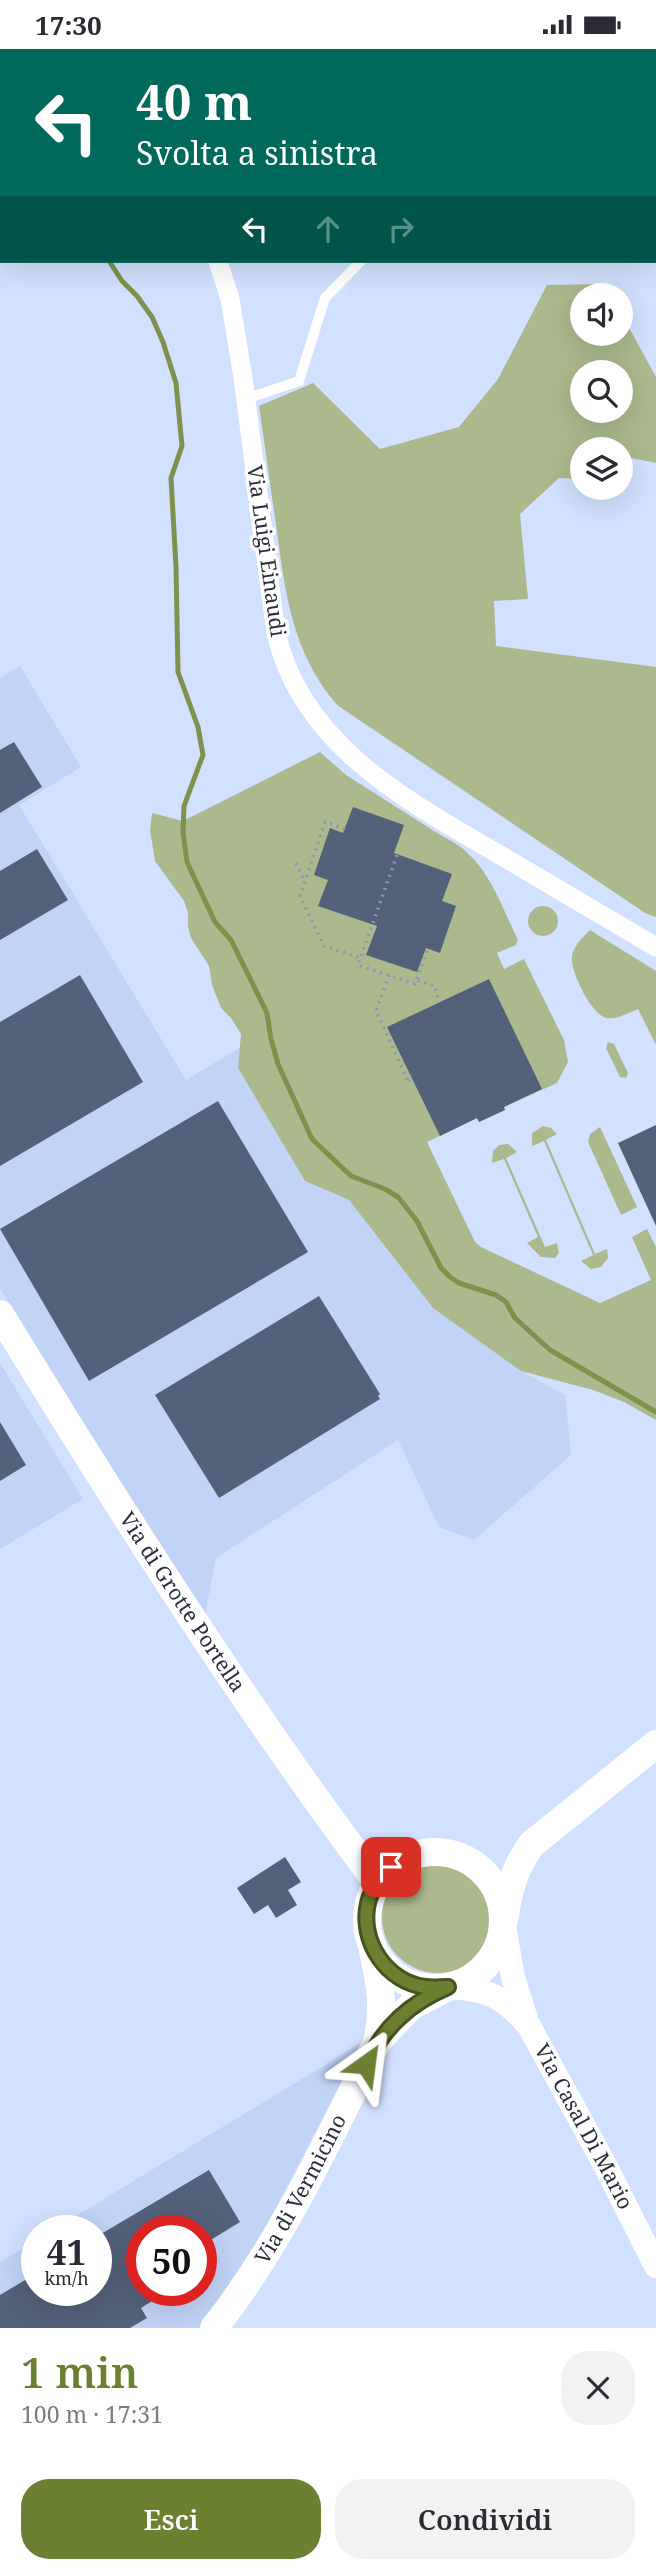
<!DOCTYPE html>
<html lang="it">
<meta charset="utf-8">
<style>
body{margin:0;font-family:"Noto Serif",serif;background:#f2f2f3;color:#2b2b33;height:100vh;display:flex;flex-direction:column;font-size:26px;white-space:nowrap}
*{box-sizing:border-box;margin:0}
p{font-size:23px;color:#7c7c81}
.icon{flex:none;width:38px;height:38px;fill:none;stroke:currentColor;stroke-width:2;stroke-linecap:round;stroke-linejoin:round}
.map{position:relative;height:2279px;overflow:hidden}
.drawer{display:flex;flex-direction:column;background:#fff;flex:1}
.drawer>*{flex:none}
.banner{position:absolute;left:0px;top:0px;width:656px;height:214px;box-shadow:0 7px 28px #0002;background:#00695c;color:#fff;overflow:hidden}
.tools{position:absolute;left:570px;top:234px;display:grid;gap:14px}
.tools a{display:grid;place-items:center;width:63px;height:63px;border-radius:50%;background:#fff;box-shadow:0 7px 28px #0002;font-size:35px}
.speed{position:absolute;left:21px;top:2166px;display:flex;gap:14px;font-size:35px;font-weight:700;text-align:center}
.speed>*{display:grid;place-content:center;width:91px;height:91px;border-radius:50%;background:#fff;box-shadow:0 7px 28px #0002;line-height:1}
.speed small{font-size:18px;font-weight:400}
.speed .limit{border:10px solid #d22;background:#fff;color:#111}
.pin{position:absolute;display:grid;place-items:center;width:60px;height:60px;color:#fff;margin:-30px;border-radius:14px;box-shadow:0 4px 10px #0006}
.me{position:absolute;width:77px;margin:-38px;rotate:31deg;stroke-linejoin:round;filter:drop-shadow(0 0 5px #0008)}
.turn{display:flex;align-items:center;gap:24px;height:147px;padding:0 21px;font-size:32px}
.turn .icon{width:91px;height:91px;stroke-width:2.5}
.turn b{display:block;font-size:49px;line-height:60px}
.lanes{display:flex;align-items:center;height:66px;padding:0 21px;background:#0003;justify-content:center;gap:35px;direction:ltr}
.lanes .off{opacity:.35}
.round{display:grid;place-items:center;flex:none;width:74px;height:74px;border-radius:28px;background:#f2f2f3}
.summary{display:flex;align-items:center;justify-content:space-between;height:119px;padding:0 21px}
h1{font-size:42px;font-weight:600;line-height:52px;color:#6b8031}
.action{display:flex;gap:14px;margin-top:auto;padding:14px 21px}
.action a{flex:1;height:80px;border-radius:28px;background:#6b8031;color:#fff;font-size:28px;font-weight:600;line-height:80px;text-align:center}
.action a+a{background:#f2f2f3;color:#2b2b33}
.status{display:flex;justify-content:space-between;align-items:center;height:49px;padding:0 35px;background:#fff;direction:ltr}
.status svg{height:19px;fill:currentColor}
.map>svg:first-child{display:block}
.built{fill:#c1d3f6;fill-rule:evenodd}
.green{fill:#abb98c;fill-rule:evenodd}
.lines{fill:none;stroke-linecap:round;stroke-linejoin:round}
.stream{stroke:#7e924b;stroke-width:5}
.building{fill:#54617a}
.path{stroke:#8d98ae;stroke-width:3.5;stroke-dasharray:2 5;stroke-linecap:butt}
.service{stroke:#fff;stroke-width:10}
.minor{stroke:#fff;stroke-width:19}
.tertiary{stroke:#fff;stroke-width:24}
.secondary{stroke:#fff;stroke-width:28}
.route-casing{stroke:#465320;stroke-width:18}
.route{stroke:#6b8031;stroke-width:12}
.labels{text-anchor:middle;stroke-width:7;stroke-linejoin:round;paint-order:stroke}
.street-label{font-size:21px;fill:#2a2f3b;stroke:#fff}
</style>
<div class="status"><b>17:30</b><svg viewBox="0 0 49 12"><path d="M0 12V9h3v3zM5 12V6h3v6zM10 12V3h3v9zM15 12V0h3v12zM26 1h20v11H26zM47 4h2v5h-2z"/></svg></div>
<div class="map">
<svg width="656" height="2279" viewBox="0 0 656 2279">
<rect width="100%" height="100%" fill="#d2e1ff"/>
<!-- built -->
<path class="built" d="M120,0H355L357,2H121Z
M20,617L81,718L19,756L186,1031L241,998L238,1019L305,1132L349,1151L433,1259L521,1322L565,1346L571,1406L474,1491L439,1478L398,1391L216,1509L204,1570L159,1500L0,1239V629Z
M0,1314L83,1450L0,1500Z
M361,1994L257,2195L232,2237L199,2279H0V2213L37,2191V2242H96V2182H51ZM142,2182H201V2242H142Z"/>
<!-- green -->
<path class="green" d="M605,235L612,247H583V285H621V264L656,328V414L627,408L625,434H621V401H583V430L559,429L520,465L528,550L494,552L496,597L656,618V868L645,864L337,656C291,602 285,542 276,475C270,436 265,397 259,357L313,334L380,400L459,378L498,330L547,236ZM583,324H621V362H583Z
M320,703L346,726L442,787C486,807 498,850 518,891L516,896L497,904L504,920L524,910L564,991L568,1013L557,1034L504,1058L505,1061L479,1073L477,1069L427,1093L475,1193L481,1198L600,1254L651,1231L632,1188L647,1180L656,1198V1371L624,1353L593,1341L521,1322L433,1259L349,1151L305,1132L238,1019L241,985L231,969L221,959L212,936L209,917L191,889L188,878V864L184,852L155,812L150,781L152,764L183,772Z
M528 872a15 15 0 1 1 30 0a15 15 0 1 1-30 0Z
M590,881L656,922V996L638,960C628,964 617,971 606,969C591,965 570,922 572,908C573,897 583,888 590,881Z
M608,993L614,995L628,1024L626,1029L620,1028L606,999Z
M543,1077L551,1079L557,1085L546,1091L595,1205L607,1200L608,1209L601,1218L591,1220L581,1212L593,1206L544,1092L532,1097V1084Z
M600,1078L637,1158L621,1166L588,1093L590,1085Z
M508,1095L517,1103L506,1109L545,1198L557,1194L559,1204L555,1209L541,1208L527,1194L538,1188L504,1110L492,1114L493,1102L499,1096Z
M382 1868a56 56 0 1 1 112 0a56 56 0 1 1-112 0Z"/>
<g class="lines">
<!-- stream -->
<path class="stream" d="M0,115L2,117
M109,212L122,232L137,247L152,268L163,293L176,334L182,397L171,429L176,518L178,623L198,678L203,706L184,757L183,783L187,813L215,873L231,891L267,964L271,990L278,1015L312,1090L351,1127L385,1140L398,1148L417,1172L441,1219L450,1228L459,1234L496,1246L506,1253L515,1269L550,1301L656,1363"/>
</g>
<!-- building -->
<path class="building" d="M14,693L42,738L0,764V701Z
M353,758L404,776L394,804L452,825L442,852L456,857L440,904L426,899L417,923L366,906L377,877L318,857L328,831L314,826L330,779L343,784Z
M37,800L68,851L0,891V822Z
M80,926L143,1033L0,1117V973Z
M489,930L542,1040L504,1058L505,1061L479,1073L477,1069L440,1087L387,978Z
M218,1052L308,1203L89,1332L0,1180Z
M656,1076V1177L618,1094Z
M319,1247L380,1345L378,1347L380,1350L219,1449L155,1346Z
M0,1373L26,1416L0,1432Z
M285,1808L301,1833L288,1841L297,1856L276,1869L268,1856L254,1865L237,1839Z
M209,2121L240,2173L201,2197V2182H142V2242H168L141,2259L147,2269L130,2279H0V2246L37,2224V2242H96V2188Z"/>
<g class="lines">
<!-- path -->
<path class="path" d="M345,780L325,773L300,847L324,897L361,909
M397,806L358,916L415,935L417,931L435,937L439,954
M296,814L304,831
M389,926L376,962L409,1034L410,1025
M417,930L428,899"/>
<!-- service -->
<path class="service" d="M30,0L32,2
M0,36L2,39
M246,350L299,332L325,249L361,212"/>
<!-- minor -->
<path class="minor" d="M83,0L85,2
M103,0L104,2
M218,212L230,250L243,329L276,584C302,697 408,752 500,806C552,837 604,867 656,898"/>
<!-- tertiary -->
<g class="tertiary">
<path d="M504,1877L513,1928L526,1970"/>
<path id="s1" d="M448,1938C487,1940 503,1947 529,1977L605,2116L656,2217"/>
</g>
<!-- secondary -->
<g class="secondary">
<path id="s2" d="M0,1265C119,1459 240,1651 377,1833"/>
<circle cx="435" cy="1871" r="68"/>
<path d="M505,1867C508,1840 516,1816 532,1795L656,1695"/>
<path d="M377,1993L411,1957L448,1938"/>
<path id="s3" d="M214,2279C282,2193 328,2091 377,1993C385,1961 380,1933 373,1902"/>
</g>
</g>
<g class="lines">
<defs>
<path id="route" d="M366,2015C384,1978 410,1954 448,1938C441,1938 433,1939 426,1938C387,1934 359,1892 368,1854C371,1840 381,1829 391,1818"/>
</defs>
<!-- route casing -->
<use href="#route" class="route-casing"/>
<!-- route -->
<use href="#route" class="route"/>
</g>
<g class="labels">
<!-- street labels -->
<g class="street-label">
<text transform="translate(266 502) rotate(82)" y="7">Via Luigi Einaudi</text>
<text dy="7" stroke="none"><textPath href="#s2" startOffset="341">Via di Grotte Portella</textPath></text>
<text dy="7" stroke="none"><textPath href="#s1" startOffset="208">Via Casal Di Mario</textPath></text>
<text dy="7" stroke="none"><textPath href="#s3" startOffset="164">Via di Vermicino</textPath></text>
</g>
</g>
</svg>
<div class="tools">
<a><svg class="icon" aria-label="sound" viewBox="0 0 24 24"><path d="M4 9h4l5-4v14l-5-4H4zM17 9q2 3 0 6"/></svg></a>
<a><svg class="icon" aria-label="search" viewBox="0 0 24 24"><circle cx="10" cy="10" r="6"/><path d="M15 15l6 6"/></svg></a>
<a><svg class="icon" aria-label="layers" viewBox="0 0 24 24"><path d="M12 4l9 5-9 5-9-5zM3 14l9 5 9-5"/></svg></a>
</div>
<div class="speed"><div>41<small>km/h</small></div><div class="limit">50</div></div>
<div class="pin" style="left:391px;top:1818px;background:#d93025"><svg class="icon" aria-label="arrive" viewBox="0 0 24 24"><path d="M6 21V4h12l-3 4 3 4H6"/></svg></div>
<svg class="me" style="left:366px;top:2015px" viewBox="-20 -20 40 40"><path d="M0-17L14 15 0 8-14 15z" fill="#6b8031" stroke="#fff" stroke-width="4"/></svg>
<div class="banner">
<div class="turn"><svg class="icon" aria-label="left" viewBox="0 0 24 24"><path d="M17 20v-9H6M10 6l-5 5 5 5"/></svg><div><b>40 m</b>Svolta a sinistra</div></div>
<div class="lanes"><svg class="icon" aria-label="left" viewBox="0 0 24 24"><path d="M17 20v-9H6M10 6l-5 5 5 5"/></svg><svg class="icon off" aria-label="ahead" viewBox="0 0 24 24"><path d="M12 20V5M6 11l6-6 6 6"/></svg><svg class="icon off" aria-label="right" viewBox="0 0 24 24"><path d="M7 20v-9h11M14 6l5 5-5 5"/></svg></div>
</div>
</div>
<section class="drawer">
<div class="summary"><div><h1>1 min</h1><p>100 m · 17:31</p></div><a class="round"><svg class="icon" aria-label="close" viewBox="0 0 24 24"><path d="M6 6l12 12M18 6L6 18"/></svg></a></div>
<div class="action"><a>Esci</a><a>Condividi</a></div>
</section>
